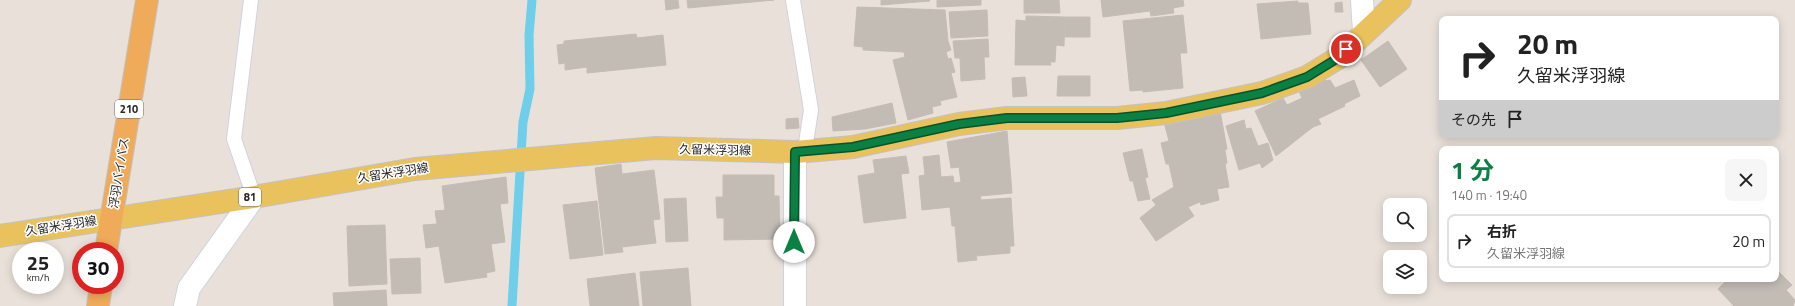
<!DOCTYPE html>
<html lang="ja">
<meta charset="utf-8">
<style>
body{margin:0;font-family:"Titillium Web","Noto Sans JP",sans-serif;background:#f6f6f6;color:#222;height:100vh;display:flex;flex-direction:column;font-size:15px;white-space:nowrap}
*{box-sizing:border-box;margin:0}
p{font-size:13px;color:#767676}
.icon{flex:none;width:22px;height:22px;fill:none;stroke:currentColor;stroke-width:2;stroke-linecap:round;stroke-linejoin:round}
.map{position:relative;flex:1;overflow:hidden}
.drawer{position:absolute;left:1439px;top:146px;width:340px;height:136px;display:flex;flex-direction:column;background:#fff;border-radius:8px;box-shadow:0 2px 10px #0003}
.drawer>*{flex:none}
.banner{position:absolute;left:1439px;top:16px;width:340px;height:122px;border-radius:8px;box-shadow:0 2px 10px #0003;background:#fff;color:#222;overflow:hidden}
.buttons{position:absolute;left:1383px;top:198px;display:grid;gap:8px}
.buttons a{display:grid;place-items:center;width:44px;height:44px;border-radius:8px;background:#fff;box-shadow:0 2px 10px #0003;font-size:20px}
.speed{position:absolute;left:12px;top:242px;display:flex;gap:8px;font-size:20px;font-weight:700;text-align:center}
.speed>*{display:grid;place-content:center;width:52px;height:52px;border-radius:50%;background:#fff;box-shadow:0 2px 10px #0003;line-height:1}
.speed small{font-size:10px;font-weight:400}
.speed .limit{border:6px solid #d22;background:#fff;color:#111}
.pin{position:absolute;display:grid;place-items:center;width:34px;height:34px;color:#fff;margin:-17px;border:2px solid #fff;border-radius:50%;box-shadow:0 1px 4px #0007}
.me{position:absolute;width:44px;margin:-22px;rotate:0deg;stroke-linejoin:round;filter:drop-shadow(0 0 3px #0008)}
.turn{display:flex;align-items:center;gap:14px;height:84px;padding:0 12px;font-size:18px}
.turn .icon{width:52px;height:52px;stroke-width:2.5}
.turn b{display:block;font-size:28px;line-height:34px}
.then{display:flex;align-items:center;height:38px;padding:0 12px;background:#0003;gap:8px;font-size:15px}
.round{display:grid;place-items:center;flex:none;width:42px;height:42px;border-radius:8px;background:#f6f6f6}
.overview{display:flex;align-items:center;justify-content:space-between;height:68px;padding:0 12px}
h1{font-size:24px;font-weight:700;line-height:30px;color:#0b8043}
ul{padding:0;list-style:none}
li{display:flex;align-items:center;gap:12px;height:54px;margin:0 8px 6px;padding:0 4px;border:2px solid #e0e0e0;border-radius:8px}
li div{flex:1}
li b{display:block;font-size:15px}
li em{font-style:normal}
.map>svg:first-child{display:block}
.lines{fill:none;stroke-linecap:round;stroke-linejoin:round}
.stream{stroke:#6fcee9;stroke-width:9}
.building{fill:#c2bcb5;stroke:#c4bdb3}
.service-casing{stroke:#ced3e0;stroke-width:16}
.minor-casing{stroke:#ced3e0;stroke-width:24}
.primary-casing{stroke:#c3c3c3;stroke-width:24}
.trunk-casing{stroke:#c3c3c3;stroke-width:24}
.service{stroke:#fff;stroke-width:14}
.minor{stroke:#fff;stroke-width:22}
.primary{stroke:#eac25d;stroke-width:22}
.trunk{stroke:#f0ab5a;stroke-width:22}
.route-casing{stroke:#07532c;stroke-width:10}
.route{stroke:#0b8043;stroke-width:7}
.labels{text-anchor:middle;stroke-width:3;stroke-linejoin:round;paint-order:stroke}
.shield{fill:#fff;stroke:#686868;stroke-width:1}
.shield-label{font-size:11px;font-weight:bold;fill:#272727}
.street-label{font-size:12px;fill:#272727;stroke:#fff}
</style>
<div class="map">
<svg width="1795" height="306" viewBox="0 0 1795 306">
<rect width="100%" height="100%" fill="#e9e1d9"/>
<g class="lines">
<!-- stream -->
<path class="stream" d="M512,306L523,122L530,89L529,35L532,0"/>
</g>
<!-- building -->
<path class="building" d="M665,0H678L679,8L666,10Z
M687,0H774L688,8Z
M881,0H929L930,1L881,5Z
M937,0H981V5L937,7Z
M1024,0H1059L1060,13H1024Z
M1101,0H1183L1184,6L1173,8L1174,13L1151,16L1150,11L1103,17Z
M1298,1V3H1308L1311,34L1261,39L1257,4Z
M1342,2L1343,12H1335V3Z
M857,7L945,10L948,41L951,50L946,52L948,59L951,58L955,72L951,73L957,97L940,101L941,105L932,107L933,113L908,120L893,60L905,57L904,52L863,50V47L854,46Z
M987,10L988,36L951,38L949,12Z
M1183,15L1187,53H1180L1183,88L1143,92V90L1130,91L1123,21Z
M1026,16L1065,17L1064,46L1056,45L1055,62H1050L1051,65H1015L1016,20L1026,21Z
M1065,17H1090V37H1065Z
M636,34L637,38L663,35L666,65L587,73V67L565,70V63L559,64L557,45L564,44V41Z
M988,39L989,57H984L985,79L961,81L960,58H955L953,41Z
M1388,41L1407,69L1380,87L1361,60Z
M1058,76H1090V96H1057Z
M1323,76L1326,81L1330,80L1335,88L1354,80L1360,96L1344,104L1345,106L1318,119L1321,124L1313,127L1276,156L1255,111L1283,98L1287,105L1302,98L1297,87Z
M1025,77L1027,96L1013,97L1012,78Z
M892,103L896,123L865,129L833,131L832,117Z
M1220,111L1227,149L1225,150L1227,163L1225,164L1229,187L1217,189L1219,200L1201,205L1200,202L1188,207L1194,216L1156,241L1140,218L1156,205L1152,200L1174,187L1169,164H1166L1161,143L1169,141L1164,122Z
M798,118L799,128L786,129V119Z
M1244,120L1246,129L1251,128L1258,146L1268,143L1273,160L1262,168L1260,163L1239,170L1226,126Z
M1007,131L1012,193L980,196L981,200L1011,198L1014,246H1010V253L976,256L977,260L958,262L955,226H952L950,207L922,210L919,176L925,175L923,157L939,155L941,177L953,176L954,183L961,182L959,167L951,168L947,142Z
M1142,149L1148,177L1145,178L1150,199L1138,201L1133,181H1130L1123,153Z
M906,156L909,173L901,174L906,218L864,223L858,176L875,173L873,160Z
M621,164L622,174L654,170L660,219L653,220L656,243L622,247L623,252L605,254L595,168Z
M723,175H774V196H779L780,239L724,240V218H717L716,197H723Z
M506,177L508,203L500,204L505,242L491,244L495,271L486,273L487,277L445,283L439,246L426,248L423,225L437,224L435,211L445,210L442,186Z
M686,198L688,241L666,242L664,199Z
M597,201L603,255L570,259L563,205Z
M385,225L387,284L349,286L347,226Z
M420,258L421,293L392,294L390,259Z
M688,268L691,306H643L640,272Z
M1776,269L1792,285L1786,290L1795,300L1793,306H1734L1718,289L1728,279H1776Z
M635,273L639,306H590L587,279Z
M386,290L387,306H334L333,293Z"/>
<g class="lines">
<defs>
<path id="service" d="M251,0L234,139L254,197
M793,0L811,110L805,150"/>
<path id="minor" d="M1362,0L1364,32
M185,306L189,288L254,197
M795,306V152"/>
<path id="primary" d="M0,236L254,197L415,169L656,148L795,152L853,147L959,124L1007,118H1117L1166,113L1262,93L1307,77L1338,58L1400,0"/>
<path id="trunk" d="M106,251L147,0
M98,306L101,285"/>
</defs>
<!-- service casing -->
<use href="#service" class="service-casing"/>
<!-- minor casing -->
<use href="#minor" class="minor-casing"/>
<!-- primary casing -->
<use href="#primary" class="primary-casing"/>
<!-- trunk casing -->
<use href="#trunk" class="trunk-casing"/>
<!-- service -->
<use href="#service" class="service"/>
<!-- minor -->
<use href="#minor" class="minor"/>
<!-- primary -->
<use href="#primary" class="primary"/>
<!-- trunk -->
<use href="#trunk" class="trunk"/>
</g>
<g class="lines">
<defs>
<path id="route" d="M794,242L795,152L853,147L959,124L1007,118H1117L1166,113L1262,93L1307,77L1338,58L1346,49"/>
</defs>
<!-- route casing -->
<use href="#route" class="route-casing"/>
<!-- route -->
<use href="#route" class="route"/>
</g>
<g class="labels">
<!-- shield labels -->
<g class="shield">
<rect x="115" y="100" width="28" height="18" rx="3"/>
<rect x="239" y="188" width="22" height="18" rx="3"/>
</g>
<g class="shield-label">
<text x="129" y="113">210</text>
<text x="250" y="201">81</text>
</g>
<!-- street labels -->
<g class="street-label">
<text transform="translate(715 150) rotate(1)" y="4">久留米浮羽線</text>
<text transform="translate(119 173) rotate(-81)" y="4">浮羽バイパス</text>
<text transform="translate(393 173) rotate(-9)" y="4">久留米浮羽線</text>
<text transform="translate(61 226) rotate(-9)" y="4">久留米浮羽線</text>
</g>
</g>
</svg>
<div class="buttons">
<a><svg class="icon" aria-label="search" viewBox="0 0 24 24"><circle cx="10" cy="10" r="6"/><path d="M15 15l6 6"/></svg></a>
<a><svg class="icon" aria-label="layers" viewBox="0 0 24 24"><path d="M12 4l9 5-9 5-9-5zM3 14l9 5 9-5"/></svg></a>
</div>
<div class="speed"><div>25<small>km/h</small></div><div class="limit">30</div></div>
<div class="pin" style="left:1346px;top:49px;background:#d93025"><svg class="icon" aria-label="arrive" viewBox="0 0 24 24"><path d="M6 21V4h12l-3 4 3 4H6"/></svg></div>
<svg class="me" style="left:794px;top:242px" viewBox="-20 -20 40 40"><circle r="19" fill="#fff"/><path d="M0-13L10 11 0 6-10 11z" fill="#0b8043"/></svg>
<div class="banner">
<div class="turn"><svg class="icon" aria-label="right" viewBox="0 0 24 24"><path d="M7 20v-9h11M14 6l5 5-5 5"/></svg><div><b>20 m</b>久留米浮羽線</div></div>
<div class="then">その先<svg class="icon" aria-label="arrive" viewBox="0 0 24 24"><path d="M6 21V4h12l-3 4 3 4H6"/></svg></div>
</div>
<section class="drawer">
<div class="overview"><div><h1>1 分</h1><p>140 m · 19:40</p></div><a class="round"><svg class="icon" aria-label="close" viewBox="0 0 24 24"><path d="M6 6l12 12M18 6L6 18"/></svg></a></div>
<ul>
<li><svg class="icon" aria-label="right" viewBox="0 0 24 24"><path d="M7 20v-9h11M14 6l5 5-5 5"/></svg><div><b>右折</b><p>久留米浮羽線</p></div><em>20 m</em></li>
</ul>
</section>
</div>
